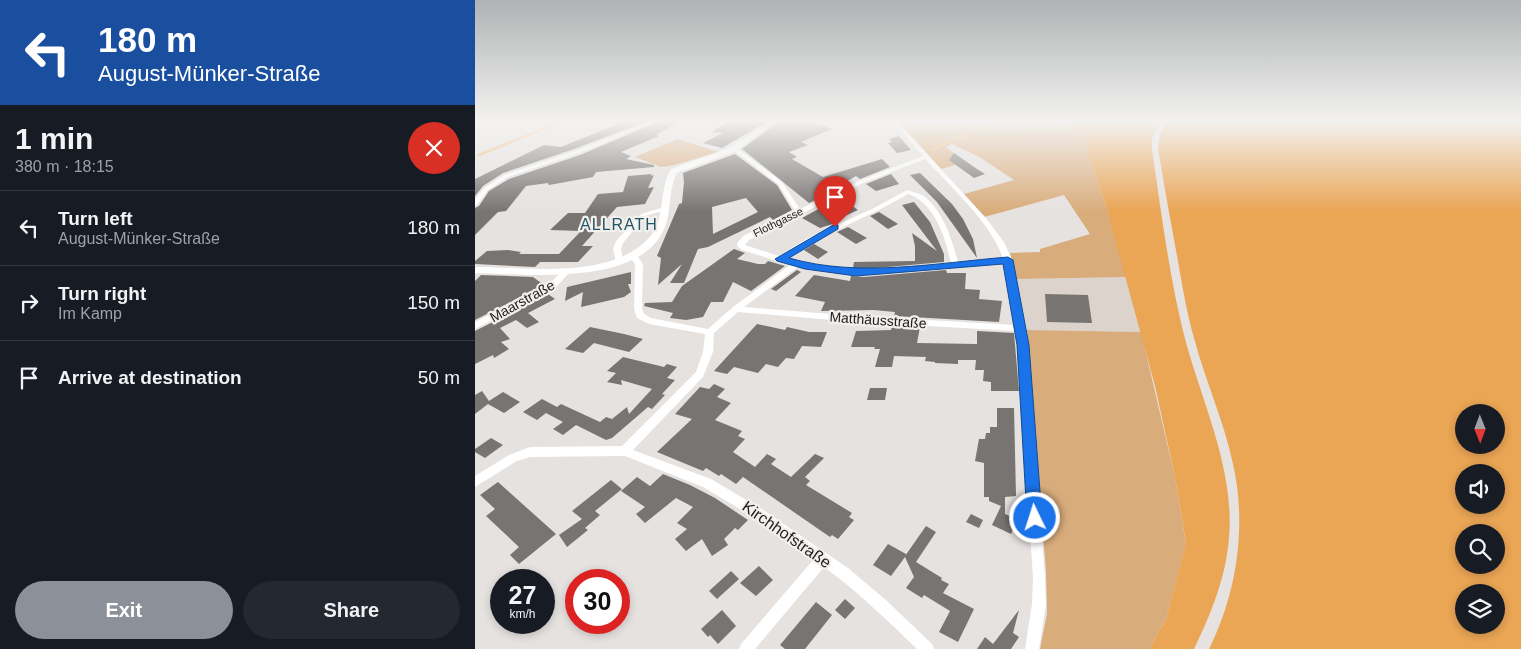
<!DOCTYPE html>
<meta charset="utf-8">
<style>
body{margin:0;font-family:Helvetica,sans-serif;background:#242831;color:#f1f3f6;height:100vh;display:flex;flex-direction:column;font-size:19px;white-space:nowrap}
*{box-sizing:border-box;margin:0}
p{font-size:16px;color:#9ea1a6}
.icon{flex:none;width:28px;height:28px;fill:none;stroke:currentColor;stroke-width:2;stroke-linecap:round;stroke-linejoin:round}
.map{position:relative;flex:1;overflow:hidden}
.details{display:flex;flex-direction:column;background:#171b24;width:475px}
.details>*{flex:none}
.banner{background:#1a4fa0;color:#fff;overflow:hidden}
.needle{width:32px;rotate:179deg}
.fabs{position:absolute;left:980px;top:404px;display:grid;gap:10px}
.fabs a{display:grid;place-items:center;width:50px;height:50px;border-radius:50%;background:#171b24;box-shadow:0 2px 8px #0003;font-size:25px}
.speed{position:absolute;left:15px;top:569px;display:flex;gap:10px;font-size:25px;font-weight:700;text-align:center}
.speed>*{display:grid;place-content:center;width:65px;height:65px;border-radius:50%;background:#171b24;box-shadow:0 2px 8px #0003;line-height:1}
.speed small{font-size:12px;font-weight:400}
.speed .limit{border:8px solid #d22;background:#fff;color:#111}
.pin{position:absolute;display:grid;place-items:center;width:42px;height:42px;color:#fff;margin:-51px -21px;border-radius:50% 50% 50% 0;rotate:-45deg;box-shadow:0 0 5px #0007}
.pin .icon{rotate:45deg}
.me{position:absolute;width:55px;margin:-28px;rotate:356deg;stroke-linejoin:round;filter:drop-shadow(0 0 4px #0008)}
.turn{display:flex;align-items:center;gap:18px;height:105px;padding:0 15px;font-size:22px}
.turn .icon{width:65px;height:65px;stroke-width:2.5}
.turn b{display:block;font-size:35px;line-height:42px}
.round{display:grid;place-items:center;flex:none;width:52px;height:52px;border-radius:26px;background:#242831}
.headline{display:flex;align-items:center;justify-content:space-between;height:85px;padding:0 15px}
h1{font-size:30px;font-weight:600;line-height:38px}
.primary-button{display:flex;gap:10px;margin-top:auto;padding:10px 15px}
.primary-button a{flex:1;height:58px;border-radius:30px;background:#8c9099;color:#fff;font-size:20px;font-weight:600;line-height:58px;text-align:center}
.primary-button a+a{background:#242831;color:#f1f3f6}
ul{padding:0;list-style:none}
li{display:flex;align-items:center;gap:15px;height:75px;padding:0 15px;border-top:1px solid #363941}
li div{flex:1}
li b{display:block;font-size:19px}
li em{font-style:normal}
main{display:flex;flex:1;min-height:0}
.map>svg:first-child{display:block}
.built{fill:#dcd4cc}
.green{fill:#d9ac7b}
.forest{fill:#eaa555;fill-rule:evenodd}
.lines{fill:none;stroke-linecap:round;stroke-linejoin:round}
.stream{stroke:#f9b263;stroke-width:2.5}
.building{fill:#777472;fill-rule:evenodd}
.minor{fill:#fff;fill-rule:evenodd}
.tertiary{fill:#fff;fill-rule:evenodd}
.route{fill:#1a73e8;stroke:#114b97}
.labels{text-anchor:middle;stroke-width:4.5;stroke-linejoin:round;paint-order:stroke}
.far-street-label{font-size:11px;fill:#222121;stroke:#f2efed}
.street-label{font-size:14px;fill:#222121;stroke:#f2efed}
.quarter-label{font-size:16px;letter-spacing:1px;fill:#225865;stroke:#f2efed}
.near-street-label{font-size:16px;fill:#222121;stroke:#f2efed}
</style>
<main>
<section class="details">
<div class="banner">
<div class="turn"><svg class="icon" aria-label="left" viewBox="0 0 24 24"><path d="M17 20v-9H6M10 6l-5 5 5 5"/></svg><div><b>180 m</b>August-Münker-Straße</div></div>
</div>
<div class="headline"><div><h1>1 min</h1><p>380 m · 18:15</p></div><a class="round" style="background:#d93025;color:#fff"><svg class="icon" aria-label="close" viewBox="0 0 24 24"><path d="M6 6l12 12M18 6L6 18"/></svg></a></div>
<ul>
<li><svg class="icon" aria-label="left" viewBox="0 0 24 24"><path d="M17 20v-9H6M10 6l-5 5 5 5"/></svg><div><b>Turn left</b><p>August-Münker-Straße</p></div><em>180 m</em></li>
<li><svg class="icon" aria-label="right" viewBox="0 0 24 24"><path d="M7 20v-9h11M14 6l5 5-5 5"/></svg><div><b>Turn right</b><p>Im Kamp</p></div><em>150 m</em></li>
<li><svg class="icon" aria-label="arrive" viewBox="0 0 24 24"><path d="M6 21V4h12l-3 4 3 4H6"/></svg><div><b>Arrive at destination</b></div><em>50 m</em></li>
</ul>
<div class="primary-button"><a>Exit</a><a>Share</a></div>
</section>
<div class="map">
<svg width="1046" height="649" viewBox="0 0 1046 649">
<rect width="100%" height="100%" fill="#e5e2e0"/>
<!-- built -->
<path class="built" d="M652,277L666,332L552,330L542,279Z"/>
<!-- green -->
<path class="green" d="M422,121H582L611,135L613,154L631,206L652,277L542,279L535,253L565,252V249L615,234L589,195L509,217L489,194L539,180L506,158L477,144L471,147L491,162L466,169Z
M202,139L244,152L199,165L186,167L160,157Z
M552,330L666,332L700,477L711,544L691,620L674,649H565L572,614L571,571Z"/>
<!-- forest -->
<path class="forest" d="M582,121H686L677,138V149C686,211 694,275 709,335C726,401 760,468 754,538C751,577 736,614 719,649H674L691,620L711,543L700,477L680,386L631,206L613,154L611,135Z
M693,121H1046V649H734C762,593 772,525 758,464C749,421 730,380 719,338C710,307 706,276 700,245C694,212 688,180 683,148L685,133ZM989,412H1021V445H989ZM989,472H1021V505H989ZM989,532H1021V565H989ZM989,592H1021V625H989Z"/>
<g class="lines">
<!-- stream -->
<path class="stream" d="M457,150L519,121
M4,155L88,121"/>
</g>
<!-- building -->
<path class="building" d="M150,121H172L99,149L28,173L8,186L0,196V179L69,145L86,147Z
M185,121H205L181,135L184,136L146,152L156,156L151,159L179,165V167L121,172L118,177L74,185L73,183L51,186L31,211L23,212L0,235V208L4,206L14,191L34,179L105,155Z
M254,121H293L247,148L228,143L248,133L237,132Z
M305,121L325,124L337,121L357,129L326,142L333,145L314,152L322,157L317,159L348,177L407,159L415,167L385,179L381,176L355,191L357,192L334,203L267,149Z
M424,136L436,150L422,153L413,143L417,142L414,139Z
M479,153L502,169L510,174L499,178L474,160Z
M260,154L302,185L317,210L298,220L295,217L233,247L223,249L209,283H195L207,264L183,285L186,258L182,256L204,204L207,203L209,182L208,173ZM271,198L283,212L238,234L237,207Z
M445,173L477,204L488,219L498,239L502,258L462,202L435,175Z
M177,174L176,176L179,175L173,188L179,187L170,204L142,207L107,246H118L103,262H65L60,267L0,264V261L12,251L33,250L46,252L44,254H84L106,231L75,230L93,213H110L123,194L148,192L153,176Z
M416,174L424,184L401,191L391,184Z
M365,197L383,210L361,220L364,222L345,228L327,218Z
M439,202L455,222L469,254V262L389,269L378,268L379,262L440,261V246L437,233L462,251L427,205Z
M404,212L423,224L413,229L395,216Z
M373,227L392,238L381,244L362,232Z
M339,244L353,252L343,259L329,250Z
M259,249L270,253L262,259L283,264H290L293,261L310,266L276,291L258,282L248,302H236L228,317L211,320L195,318L198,313L169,306L170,303L197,302L207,286Z
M322,270L326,272L301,291L296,289Z
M471,270L472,273H491L490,289L505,290L504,299L527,301L524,322L419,316L420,312L399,310L346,311L350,302L320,296L339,275L375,281L376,276L389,277Z
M156,272V284H153L156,292L149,297L106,307L108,292L90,301L92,287Z
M6,275L58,277L69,285L0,320V281Z
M73,294L80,299L53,313L64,322L52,328L41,320L25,328L35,339L26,342L34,349L19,358L18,355L0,364V331Z
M570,294L613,295L617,323L572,322Z
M282,324L310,330L312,327L334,332H352L346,347L327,346L319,359L311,358L303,367L291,364L283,373L259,367L252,374L239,371Z
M417,326L445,327L442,343L502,344V331L539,333L544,391H516V382L508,381L509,370H500L501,360H483V364L460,363V362L450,361L451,357L419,356L417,367H400L405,349H399L400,347H376L381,331L416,330Z
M115,327L149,334L168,339L154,352L119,343L108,353L90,349Z
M148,357L189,367L192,364L202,367L192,378L200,380L187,394L190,395L177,409L173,407L137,438L131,440L101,425L88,435L78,429L88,422L71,413L62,420L48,412L67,399L82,407L86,404L125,422L131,417L137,419L152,407L154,414L177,389L146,380L147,385L132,382L141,373L132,371Z
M239,384L250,389L242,397L256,403L240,420L267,431L263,436L270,439L258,452L280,467L292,454L301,459L296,464L316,477L340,454L349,458L330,477L335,481L331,485L377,513L374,517L379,520L363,539L357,535L355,537L268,477L261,484L246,474L244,476L231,468L228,471L182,452L217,419L200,414L225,387L234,389Z
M395,388H412L410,400H392Z
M7,391L14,401L28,392L45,402L29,413L13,404L0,414V395Z
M522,408H539L541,496L530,497V514L542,519L536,534L517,525L526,506L514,501V497H509V463L500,461L504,439H510L511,433H515V427H522Z
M16,438L28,445L10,458L0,452V449Z
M188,474L215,485L240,498L273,520L263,530L260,528L249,539L253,545L237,556L227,539L211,551L200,539L212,529L202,523L218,507L201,498L170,523L161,514L170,507L146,491L162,477L175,486Z
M136,480L147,489L120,511L125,515L110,528L113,530L92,547L84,535L107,519L97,511Z
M23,482L81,534L44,564L35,555L44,547L11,516L20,509L5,495Z
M496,514L508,520L504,528L491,522Z
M451,526L461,532L441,562L467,578L466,580L474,584L468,593L499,609L483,642L464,632L475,611L449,595L447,598L431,588L439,577L430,557L416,576L398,565L413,544L431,554L430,556Z
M284,566L298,580L281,596L265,583Z
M256,571L264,579L242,599L234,591Z
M370,599L380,608L370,619L360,610Z
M341,602L357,615L330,649H310L305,645Z
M247,610L261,626L243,644L235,635L233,637L226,629Z
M544,610L538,633L544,637L536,649H502L510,637L518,644Z"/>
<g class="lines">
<!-- minor -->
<path class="minor" d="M176,121H183L104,153L33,177L13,190L2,205L0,206V199L9,188L29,175L100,151Z
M416,121H422L510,217L529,242L537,260L553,345L570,578L571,604L564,649H550L557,604L558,578L543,345L541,331L381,322L263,312L239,333L238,352L228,377L158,450L236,479L288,510L373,568L412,601L457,644L459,649H442C412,620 382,591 349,567L280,649H264L266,644L338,560L280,518L228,487L150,456L55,457L42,461L0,487V476L34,455L55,447L147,446L221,372L228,352L230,334L174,324L162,318L159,309L160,264L153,255L154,253H160L168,264L167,309L169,314L176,318L233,329L258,307L315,265L267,250L262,246V243L268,236L320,211L303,184L257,149V147H261L307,182L325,209L384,181L448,156ZM450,159C477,188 515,222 528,258L483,262C478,242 467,207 447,195C443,193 437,192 432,190L399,208L333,238L304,256L270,245L274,240L388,183ZM433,194C460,203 470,237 476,263L389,271L364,269L322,262L311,258C349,233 393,218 433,194ZM529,263L540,325L381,316L269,307L323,267L364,273L389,275Z
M189,207L192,209L191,210L170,216L148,243L146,249L148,261L147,263H141L138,249L141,241L166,214Z
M88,270H91L95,272L80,288L0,329V322L74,284Z"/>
<!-- tertiary -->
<path class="tertiary" d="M296,121H303L259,152L202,173C192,192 198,216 186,235C156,286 51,274 0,273V267C52,267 141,281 177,234C190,217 184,189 196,169L253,148Z"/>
</g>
<!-- sky -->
<linearGradient id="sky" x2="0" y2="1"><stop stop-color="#afb3b3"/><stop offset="0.57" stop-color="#f3f2f1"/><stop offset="1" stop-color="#f3f2f1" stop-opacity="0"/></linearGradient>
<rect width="1046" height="212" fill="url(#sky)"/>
<!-- route -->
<path class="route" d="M360,224L363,225V229L314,258C384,278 460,263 533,257L538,260L554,345L567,518L565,524L560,526L554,524L552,518L542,345L528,264L381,276L330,269L302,261L300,259Z"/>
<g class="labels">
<!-- far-street labels -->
<g class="far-street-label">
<text transform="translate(303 222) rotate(-26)" y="4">Flothgasse</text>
</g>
<!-- street labels -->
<g class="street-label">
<text transform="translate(47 301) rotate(-29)" y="5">Maarstraße</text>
<text transform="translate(403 320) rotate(4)" y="5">Matthäusstraße</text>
</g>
<!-- quarter labels -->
<g class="quarter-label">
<text x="144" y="230">ALLRATH</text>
</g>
<!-- near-street labels -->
<g class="near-street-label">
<text transform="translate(312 534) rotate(35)" y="6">Kirchhofstraße</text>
</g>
</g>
</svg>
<div class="fabs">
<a><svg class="needle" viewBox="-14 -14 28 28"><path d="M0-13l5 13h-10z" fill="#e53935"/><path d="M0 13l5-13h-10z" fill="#9ea1a6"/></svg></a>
<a><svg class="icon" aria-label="sound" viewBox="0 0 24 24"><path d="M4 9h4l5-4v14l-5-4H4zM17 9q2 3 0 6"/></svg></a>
<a><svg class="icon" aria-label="search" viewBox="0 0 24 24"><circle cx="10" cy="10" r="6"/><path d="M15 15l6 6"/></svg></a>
<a><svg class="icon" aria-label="layers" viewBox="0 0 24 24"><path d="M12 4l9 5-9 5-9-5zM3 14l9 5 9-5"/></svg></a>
</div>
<div class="speed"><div>27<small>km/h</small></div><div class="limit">30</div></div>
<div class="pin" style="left:360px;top:227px;background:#d93025"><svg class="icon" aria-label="arrive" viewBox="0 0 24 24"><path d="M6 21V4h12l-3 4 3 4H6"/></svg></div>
<svg class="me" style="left:560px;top:518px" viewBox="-20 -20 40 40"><circle r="17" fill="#1a73e8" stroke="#fff" stroke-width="3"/><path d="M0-11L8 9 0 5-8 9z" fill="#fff"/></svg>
</div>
</main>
